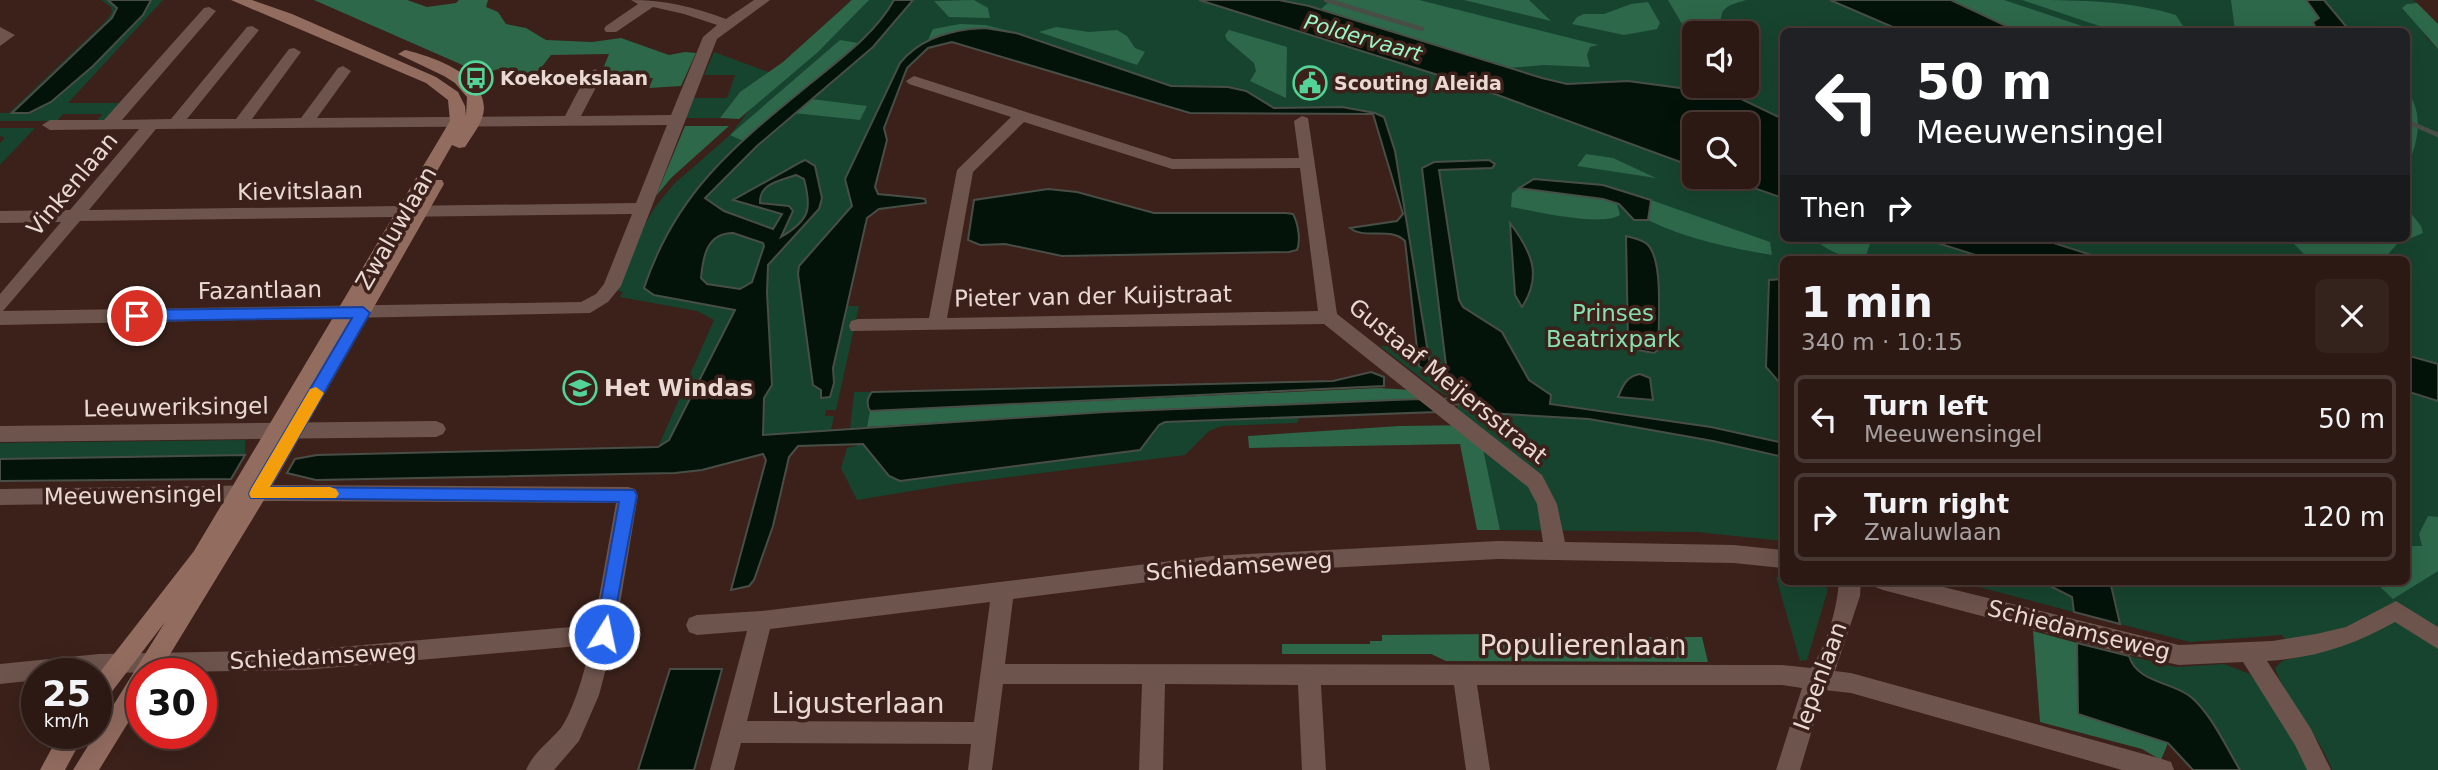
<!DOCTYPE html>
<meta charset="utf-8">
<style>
body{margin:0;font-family:"DejaVu Sans",sans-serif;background:#34221d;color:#f1f3f6;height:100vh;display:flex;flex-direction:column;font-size:26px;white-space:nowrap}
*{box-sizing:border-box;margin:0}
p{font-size:23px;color:#a6a0a0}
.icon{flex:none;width:38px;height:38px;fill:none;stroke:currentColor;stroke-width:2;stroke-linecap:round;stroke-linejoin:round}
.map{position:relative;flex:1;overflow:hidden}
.details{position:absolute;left:1780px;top:256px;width:630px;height:329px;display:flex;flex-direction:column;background:#2c1914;border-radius:10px;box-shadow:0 7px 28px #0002,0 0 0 2px #483834}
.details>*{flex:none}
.hud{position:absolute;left:1780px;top:28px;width:630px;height:214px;border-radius:10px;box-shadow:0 7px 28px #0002,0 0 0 2px #483834;background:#202124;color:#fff;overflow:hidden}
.buttons{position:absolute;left:1682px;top:21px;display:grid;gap:14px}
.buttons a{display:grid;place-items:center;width:77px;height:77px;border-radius:10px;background:#2c1914;box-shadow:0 7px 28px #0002,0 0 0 2px #483834;font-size:35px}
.speed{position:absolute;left:21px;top:658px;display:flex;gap:14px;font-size:35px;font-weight:700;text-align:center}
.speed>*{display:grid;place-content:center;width:91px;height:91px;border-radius:50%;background:#2c1914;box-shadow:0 7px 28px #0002,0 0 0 2px #483834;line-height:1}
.speed small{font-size:18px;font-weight:400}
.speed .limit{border:10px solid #d22;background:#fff;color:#111}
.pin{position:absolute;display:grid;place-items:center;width:60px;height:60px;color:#fff;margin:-30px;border:4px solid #fff;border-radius:50%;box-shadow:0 2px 7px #0007}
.me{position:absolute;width:77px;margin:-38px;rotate:10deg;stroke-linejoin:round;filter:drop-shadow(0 0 5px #0008)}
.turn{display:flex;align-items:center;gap:24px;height:147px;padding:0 21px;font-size:32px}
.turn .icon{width:91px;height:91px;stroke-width:2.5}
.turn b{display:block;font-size:49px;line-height:60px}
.then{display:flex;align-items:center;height:66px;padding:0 21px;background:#0003;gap:14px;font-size:26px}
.round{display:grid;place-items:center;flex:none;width:74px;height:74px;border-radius:10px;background:#34221d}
.headline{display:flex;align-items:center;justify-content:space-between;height:119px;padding:0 21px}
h1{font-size:42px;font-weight:700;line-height:52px}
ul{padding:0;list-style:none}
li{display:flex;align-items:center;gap:21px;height:88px;margin:0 14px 10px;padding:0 7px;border:4px solid #483834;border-radius:10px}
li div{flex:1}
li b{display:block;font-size:26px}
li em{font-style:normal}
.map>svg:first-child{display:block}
.green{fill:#17442f;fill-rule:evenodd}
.forest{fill:#2d684a}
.water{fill:#03130a;stroke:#484e46;stroke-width:2;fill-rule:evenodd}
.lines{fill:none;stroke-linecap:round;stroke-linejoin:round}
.stream{stroke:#484e46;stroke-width:4.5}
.minor{fill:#6d544d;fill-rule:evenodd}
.secondary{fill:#936c60;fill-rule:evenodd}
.route{fill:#2563eb;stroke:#184099;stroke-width:2}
.slow{fill:#f59e0b}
.labels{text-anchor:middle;stroke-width:7;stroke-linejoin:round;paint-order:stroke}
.far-poi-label{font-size:19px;font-weight:bold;fill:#ead8d3;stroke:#3b211a;text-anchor:start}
.far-water-label{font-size:21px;font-style:italic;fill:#9cf5c5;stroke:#3b211a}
.street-label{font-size:23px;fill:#ead8d3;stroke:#3b211a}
.park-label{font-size:23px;fill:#87dfb0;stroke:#3b211a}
.poi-label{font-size:23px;font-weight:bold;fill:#ead8d3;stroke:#3b211a;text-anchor:start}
.near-street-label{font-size:28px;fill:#ead8d3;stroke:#3b211a}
</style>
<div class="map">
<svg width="2438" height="770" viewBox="0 0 2438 770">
<rect width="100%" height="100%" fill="#3b211a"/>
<!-- green -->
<path class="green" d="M101,0H108L116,5L112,18L13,113H29L51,102L93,66L143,15L151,0H163L68,103H120L105,120L97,121L102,114H63L57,121H0V113H9L105,22L112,13L111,7Z
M851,0H2413L2417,3L2407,4L2427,38L2438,49V770H2332C2318,732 2287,703 2275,668L2282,661L2299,657L2282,635L2190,642L2120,624L2114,601L2058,590L2072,597L2074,612L1956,581H2406V259H1783V541L1697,532L1500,530L1496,512L1464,433L1449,376L1451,398L1435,389L1380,346H1416L1419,366L1406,216L1379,117L1372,113L1357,111H1186L942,37C933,42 922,47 914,54C871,96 845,298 833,364L844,324L845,306H859L836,410H826L825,416H834L831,430L658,447L714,320L697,311L620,297L623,292L618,291L644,226L655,207L674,184L730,135L778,74ZM1783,32H2406V238H1783ZM1694,33H1746V86H1694ZM1694,124H1746V177H1694Z
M714,52L771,73L740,92L720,118H686L694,98H727L735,75H704Z
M0,128H35L0,165V143L5,138L0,136Z
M854,392H872L868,398L870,411L867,427L850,429Z
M1300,415L1297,423L1222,426L1209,431L1185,455L954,484L857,500L841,468L847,448L863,444L889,476L900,481L1134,451C1151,443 1151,430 1165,422Z
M245,440V455L0,459V443Z
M1776,577L1783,578V581L1820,583L1828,589L1807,660L1800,661Z
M2129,656L2176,667L2224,664L2250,674L2279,714L2310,770H2240C2227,749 2210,713 2191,697C2173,682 2137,683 2129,656Z"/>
<!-- forest -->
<path class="forest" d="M314,0H407L427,7L456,3L459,0H488L486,7L498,12L506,24L526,28L546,40L592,42L621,38L669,55L685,52L696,53L681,86L649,88L653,78L612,79L609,83H597L609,54L551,55C535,76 532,80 504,77L498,69L483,74Z
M852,0H869L818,52L739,119L720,118L740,92L783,62Z
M974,0L988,8L990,18L949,17L934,1Z
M1331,0H1419L1598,45L1590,47L1587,55L1590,67L1544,65L1508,68L1321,9Z
M1464,0H1529L1551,21Z
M1668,0H1746C1734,4 1721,5 1721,20L1682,24Z
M1951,0H2004L2085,27L2082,31H2017Z
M2022,0C2074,0 2127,0 2176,15L2186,31H2114Z
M2231,0H2306L2319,18L2313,22L2317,31H2235Z
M1648,2L1660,23L1657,29L1624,35L1572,24L1577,17L1584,14H1604L1631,4Z
M2417,3L2438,24V49L2402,8L2407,4Z
M960,24L985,25L1026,35L979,33L956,35L924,49L933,29Z
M1056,27L1089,32L1117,30L1127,36L1135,48L1145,52L1137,65L1039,32Z
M1229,30L1287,47L1286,98L1250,81L1256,71L1254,63L1227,40L1225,35Z
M840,40L858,43L743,141L730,135Z
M2406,89C2426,116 2417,143 2406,172Z
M811,99L867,106L860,120L794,113Z
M685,126H729L671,178L656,196Z
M1586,154L1613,158L1656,178L1577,166Z
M1519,188L1603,199L1617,204L1620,215C1601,227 1535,211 1511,207L1512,193Z
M1651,200L1770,242L1772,255C1730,248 1686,239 1648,220Z
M2406,207L2421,226L2423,233L2397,244L2384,259H2314L2305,255L2288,238H2406Z
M1815,238H1872L1865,259C1849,259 1824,251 1815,238Z
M1378,388L1412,390L1424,399L1105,412L867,427L870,411Z
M1478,425L1500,530H1477L1460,444L1249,448L1248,436L1399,426Z
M2428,516L2438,517V571L2393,599L2374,581H2406V546H2422L2419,534Z
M2033,631L2077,643L2078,658L2134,731L2168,743L2161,760L2142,749L2040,722Z
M1495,634L1496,638L1702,637L1708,662L1446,661L1431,654H1282V644H1370V641H1382V635Z"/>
<!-- water -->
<path class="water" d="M108,0H151L143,15L93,66L51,102L29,113H12L112,18L117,8Z
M894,0H913L873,47L757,146L705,198L724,211L773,229L782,214L733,200L801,162L805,160L815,166L822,198L819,209L768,265L767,293L772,385L764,398L763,435L1105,412L1393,400L1420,399L1423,402L1450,398L1422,168L1434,162L1489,160L1495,164L1492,168L1439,170L1459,300L1463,307L1502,332L1529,380L1551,395L1550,404L1711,427L1783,443V457L1713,441L1589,419L1470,412L1459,404L1432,408L1436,412L1165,422L1159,425L1140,450L900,481L889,476L863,444L798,446L789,457L773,526L754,580L749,586L731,590L766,460L763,454L702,470L675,473L316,480L287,473L295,459L317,455L658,447L669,440L735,310L654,295L644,288C676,192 734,146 811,83C839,60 876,33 894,0ZM796,175L804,179C812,209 810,220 781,237L793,211L789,206L760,203C759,183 780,181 796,175ZM733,233L763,243L764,246L752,282L740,289L707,284L701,278C703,256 707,233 733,233Z
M1199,0H1279L1309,6L1542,78L1567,84L1628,81L1733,95L1783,119V198L1722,177H1746V124H1694V167L1473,86Z
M1830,0H1951L2017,31H1902Z
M2306,0H2324L2350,31H2317L2313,22L2319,18Z
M970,29L985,28L1016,33L1171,86L1228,87L1246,91L1274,108L1342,107L1375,113L1384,117L1395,151L1431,371H1426L1419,366L1405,241C1391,226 1364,240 1350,228L1397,221L1403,214L1373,114L1190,113L952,42L928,48L907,68L884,128L887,140L875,187L878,194L919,198L925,199L926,203L879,209L867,218L833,368L834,383L830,397L821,398V390L813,385L798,274L799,266L852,206L845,179L900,63C918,41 942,33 970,29Z
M1534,179L1603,185L1651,200L1648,220H1634L1619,204L1603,199L1519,188Z
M1048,189L1077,192L1154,213H1286L1293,214C1298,223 1301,241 1297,250L1289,252L1062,256L1005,244L980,245L968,240L974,200Z
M1510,223C1531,251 1543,275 1522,307L1515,295Z
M1626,236C1633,238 1641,239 1647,244C1665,261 1657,325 1659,349L1654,353L1638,350L1628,342Z
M1922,238H2038L2104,259H1988Z
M1783,279V383L1778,381L1766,367L1769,280Z
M2406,355L2438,364V401L2406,391Z
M1371,372L1384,377V386L870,411C866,404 867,398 872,392L1333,381Z
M1640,374L1650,378L1653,400L1618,397C1623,385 1627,376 1640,374Z
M245,455L231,479L0,481V459Z
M2040,581H2110L2120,624L2074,612L2072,597Z
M2077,643L2129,656C2137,683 2173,682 2191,697C2212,715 2226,747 2240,770H2193L2168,743L2078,714Z
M670,669H722L694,770H638Z"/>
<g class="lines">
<!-- stream -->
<path class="stream" d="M1326,0L1422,29
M2406,121L2438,135"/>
<!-- minor -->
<path class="minor" d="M631,0C665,0 694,7 726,19L754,0H770L717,39L621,286L608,302L590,313L0,325V294L61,222L0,223V211L70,210L139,129L50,130L42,125L50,120H104L204,8L209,7L216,11L122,120L171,119L247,27L252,26L259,30L187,119H236L289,49L294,48L301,52L252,119L301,118L338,68L343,66L351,71L317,118L565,116L587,74L595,69L603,74L581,116L671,115L703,37L717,25L684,14L653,7L616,32H606L604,29L606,26L638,4ZM667,125L636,203L89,210L156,129ZM632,214L604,284L596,294L581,302L3,311L80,221Z
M0,27L15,35L0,46Z
M914,76L1173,159L1299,158L1294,121L1302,116L1308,118L1337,314L1542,475L1557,504L1565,542L1734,545L1783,550V568L1734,563L1498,559L1212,574L1013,599L1005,664L1782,665L1811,668C1827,645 1837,609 1839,581H1861L1860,596L1835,671L1851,673L2162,759L2171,762L2174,770H2122L1851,693L1824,690L1800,770H1776L1802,688L1782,685H1477L1490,770H1466L1454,685H1321L1326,770H1302L1298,685L1165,684L1163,770H1139L1142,684H1003L992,770H968L971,744L741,743L734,770H710L747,631L697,635L689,632L686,625L689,618L697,615L761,611L1212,556L1498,541L1543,542L1537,504L1528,487L1324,324L851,331L849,326L851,321L858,319L929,318L957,170L1011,117L909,84L906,81ZM1024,122L1172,169L1300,168L1318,311L947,318L973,172ZM990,602L974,722L747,721L770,629Z
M436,421L443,424L446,429L443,434L436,437L0,442V426Z
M280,485L628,487L635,489L638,495L615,634L599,695L579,741L554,770H526C533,753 549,742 561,728C574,709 586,668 590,645L305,670L37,674V680L0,684V664L99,654L305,650L594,625L616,503L280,501L0,505V489Z
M1872,581H1919L2179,645L2272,641L2316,634L2346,627L2396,601L2438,627V649L2395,622C2354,645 2315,658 2267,661L2311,729L2331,770H2307L2295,745L2243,662L2179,665L2126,654L1883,590L1875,587Z"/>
<!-- secondary -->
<path class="secondary" d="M231,0H252L292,14L436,77L458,92L465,106L466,116L467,97L455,83L444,76L398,54L405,50C431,56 484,74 484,108C484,121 472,136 465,147L459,148L452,145L432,180H442L444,184L264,500L158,674H142V700L99,770H73L165,622L104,702L96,705V677L194,551L450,121L448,100L426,83Z
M60,733H85L65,770H40Z"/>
</g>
<!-- route -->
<path class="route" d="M363,307L370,313L270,487L634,490L637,495L610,640L604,642L597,640L595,634L619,502L251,498L249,494L251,489L352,318L137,321L130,316L137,310Z"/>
<!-- slow -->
<path class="slow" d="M316,387L324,393L270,487H330L336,489L339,494L336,498H251L249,494L251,489L310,389Z"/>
<!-- icons -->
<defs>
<symbol id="bus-ring" viewBox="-11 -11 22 22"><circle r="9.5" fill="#3b211a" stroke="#53d396" stroke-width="1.5"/><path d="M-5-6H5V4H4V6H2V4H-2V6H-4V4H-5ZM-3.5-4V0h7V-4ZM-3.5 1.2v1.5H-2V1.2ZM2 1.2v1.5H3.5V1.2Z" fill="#53d396"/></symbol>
<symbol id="civic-ring" viewBox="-11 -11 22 22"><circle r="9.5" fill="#3b211a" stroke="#53d396" stroke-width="1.5"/><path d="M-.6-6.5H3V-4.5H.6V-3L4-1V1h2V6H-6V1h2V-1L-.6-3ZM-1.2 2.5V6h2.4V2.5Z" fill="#53d396"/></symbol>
<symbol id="school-ring" viewBox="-11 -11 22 22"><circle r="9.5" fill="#3b211a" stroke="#53d396" stroke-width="1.5"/><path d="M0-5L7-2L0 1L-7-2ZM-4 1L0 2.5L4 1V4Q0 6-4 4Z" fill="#53d396"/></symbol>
</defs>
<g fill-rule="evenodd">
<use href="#bus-ring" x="457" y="59" width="38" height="38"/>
<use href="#civic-ring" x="1291" y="64" width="38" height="38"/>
<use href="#school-ring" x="561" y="369" width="38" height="38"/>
</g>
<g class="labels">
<!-- far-poi labels -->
<g class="far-poi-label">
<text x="500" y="85">Koekoekslaan</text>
<text x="1334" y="90">Scouting Aleida</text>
</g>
<!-- far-water labels -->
<g class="far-water-label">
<text transform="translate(1363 38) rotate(16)" y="7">Poldervaart</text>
</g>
<!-- street labels -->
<g class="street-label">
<text transform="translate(72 184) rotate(-50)" y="8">Vinkenlaan</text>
<text transform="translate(300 191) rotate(-1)" y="8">Kievitslaan</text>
<text transform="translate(396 228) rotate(-60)" y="8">Zwaluwlaan</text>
<text transform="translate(260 290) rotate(-1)" y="8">Fazantlaan</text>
<text transform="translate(1093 296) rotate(-1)" y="8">Pieter van der Kuijstraat</text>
<text transform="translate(1448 381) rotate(39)" y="8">Gustaaf Meijersstraat</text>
<text transform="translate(176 407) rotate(-1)" y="8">Leeuweriksingel</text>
<text transform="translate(133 495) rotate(-1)" y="8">Meeuwensingel</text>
<text transform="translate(1239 566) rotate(-4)" y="8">Schiedamseweg</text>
<text transform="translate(2079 630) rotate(14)" y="8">Schiedamseweg</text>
<text transform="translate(323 656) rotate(-3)" y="8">Schiedamseweg</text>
<text transform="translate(1820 676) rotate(-70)" y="8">Iepenlaan</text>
</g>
<!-- park labels -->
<g class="park-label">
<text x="1613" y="321">Prinses<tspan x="1613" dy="26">Beatrixpark</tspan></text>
</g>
<!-- poi labels -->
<g class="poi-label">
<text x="604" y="396">Het Windas</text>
</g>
<!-- near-street labels -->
<g class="near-street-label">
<text x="1583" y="655">Populierenlaan</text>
<text x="858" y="713">Ligusterlaan</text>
</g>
</g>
</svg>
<div class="buttons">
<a><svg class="icon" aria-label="sound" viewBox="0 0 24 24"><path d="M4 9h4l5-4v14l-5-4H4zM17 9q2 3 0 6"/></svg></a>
<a><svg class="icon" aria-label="search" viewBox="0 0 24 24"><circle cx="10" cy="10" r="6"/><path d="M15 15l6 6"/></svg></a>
</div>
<div class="speed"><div>25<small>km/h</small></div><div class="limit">30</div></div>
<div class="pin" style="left:137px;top:316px;background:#d93025"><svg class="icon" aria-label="arrive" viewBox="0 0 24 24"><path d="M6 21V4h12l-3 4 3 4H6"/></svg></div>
<svg class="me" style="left:604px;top:634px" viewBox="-20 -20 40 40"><circle r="17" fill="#2563eb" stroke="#fff" stroke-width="3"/><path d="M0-11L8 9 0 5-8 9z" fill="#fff"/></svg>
<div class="hud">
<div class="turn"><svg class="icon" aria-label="left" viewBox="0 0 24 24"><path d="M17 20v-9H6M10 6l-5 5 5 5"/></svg><div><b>50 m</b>Meeuwensingel</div></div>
<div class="then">Then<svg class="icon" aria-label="right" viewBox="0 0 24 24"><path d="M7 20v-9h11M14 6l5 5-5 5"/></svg></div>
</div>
<section class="details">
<div class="headline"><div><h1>1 min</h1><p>340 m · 10:15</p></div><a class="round"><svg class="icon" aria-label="close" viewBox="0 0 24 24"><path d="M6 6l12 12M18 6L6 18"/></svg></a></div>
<ul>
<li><svg class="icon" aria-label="left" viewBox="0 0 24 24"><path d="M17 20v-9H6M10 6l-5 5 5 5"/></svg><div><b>Turn left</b><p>Meeuwensingel</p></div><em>50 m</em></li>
<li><svg class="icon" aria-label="right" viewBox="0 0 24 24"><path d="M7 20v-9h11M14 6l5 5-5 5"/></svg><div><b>Turn right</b><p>Zwaluwlaan</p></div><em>120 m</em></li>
</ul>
</section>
</div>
